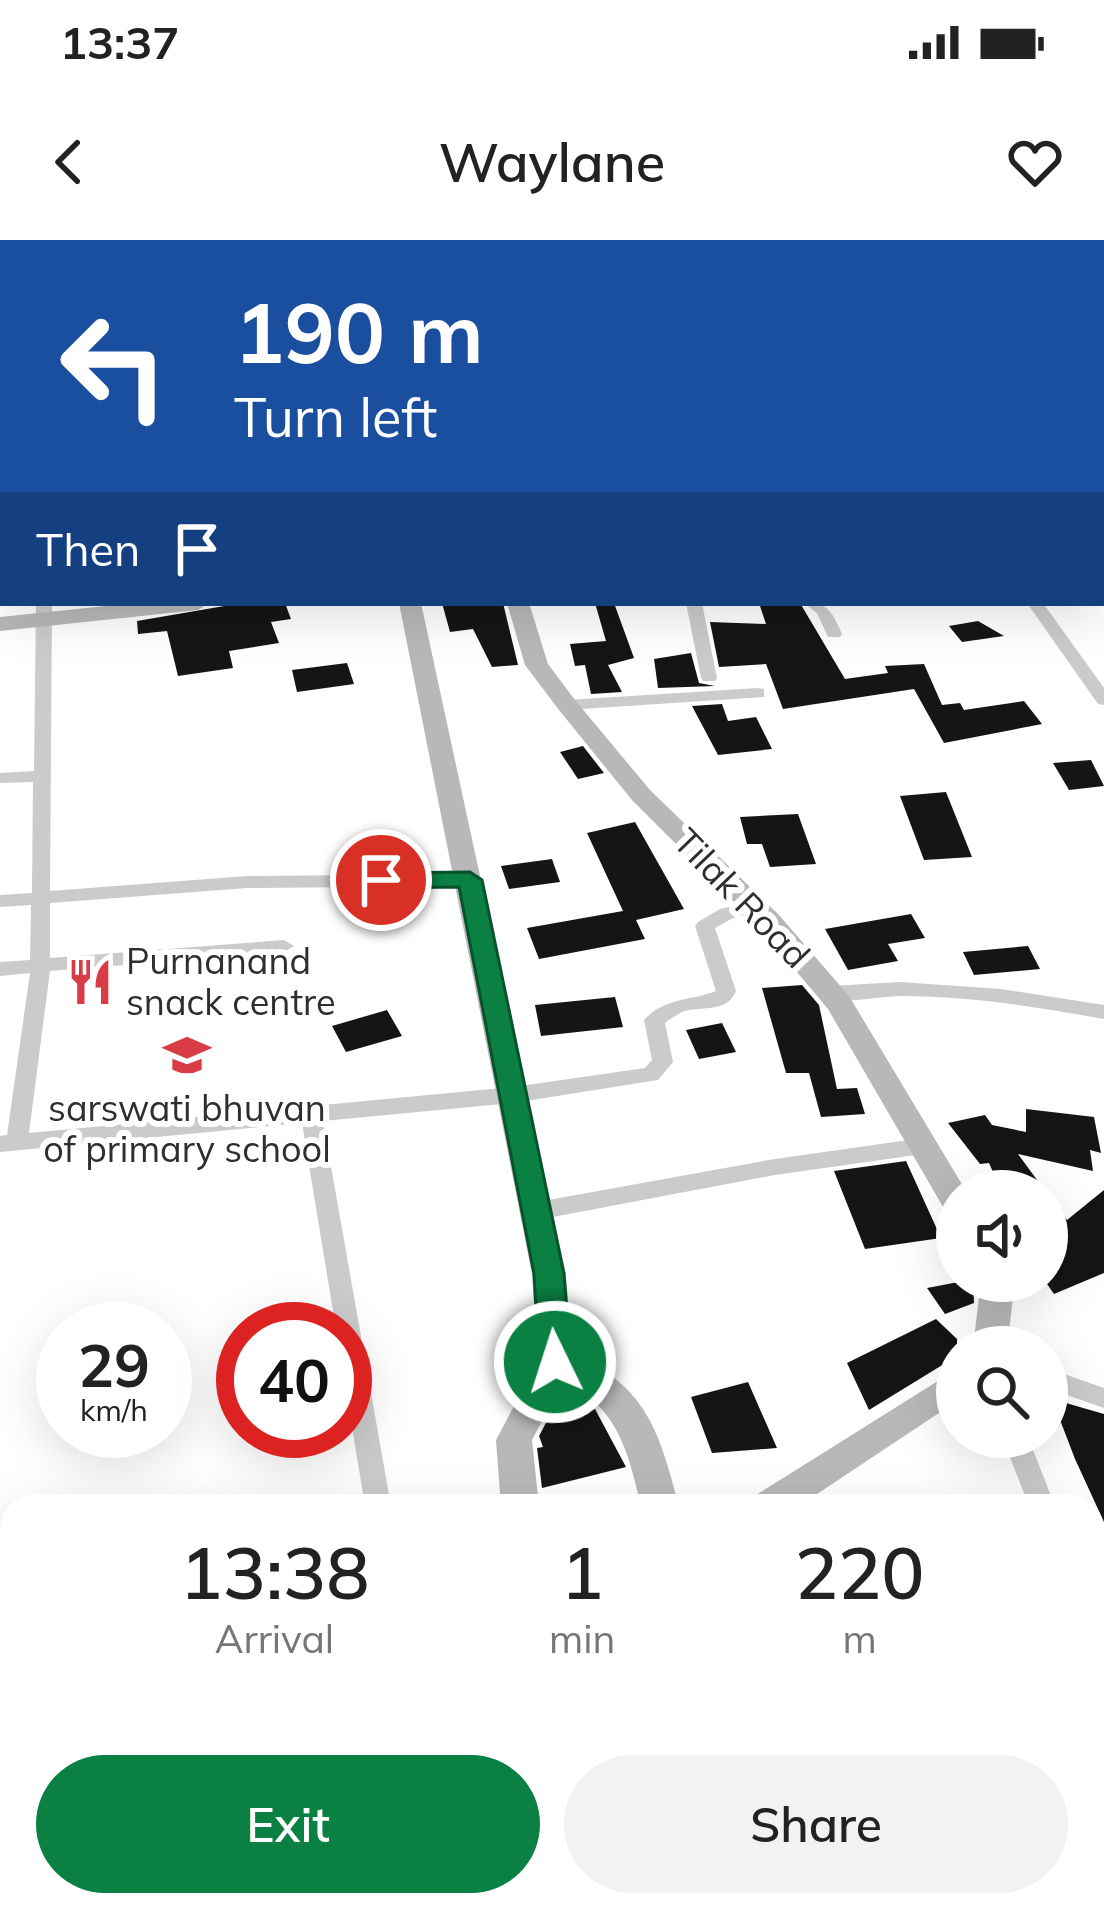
<!DOCTYPE html>
<style>
body{margin:0;font-family:Mulish,sans-serif;background:#f2f2f2;color:#222;height:100vh;display:flex;flex-direction:column;font-size:45px;white-space:nowrap}
*{box-sizing:border-box;margin:0}
p{font-size:39px;color:#767676}
.icon{flex:none;width:66px;height:66px;fill:none;stroke:currentColor;stroke-width:2;stroke-linecap:round;stroke-linejoin:round}
.map{position:relative;flex:1;overflow:hidden}
.drawer{position:absolute;left:0px;top:1254px;width:1104px;height:423px;display:flex;flex-direction:column;background:#fff;border-radius:36px 36px 0 0;box-shadow:0 12px 48px #0002}
.drawer>*{flex:none}
.banner{position:absolute;left:0px;top:0px;width:1104px;height:366px;box-shadow:0 12px 48px #0002;background:#1a4fa0;color:#fff;overflow:hidden}
.controls{position:absolute;left:936px;top:930px;display:grid;gap:24px}
.controls a{display:grid;place-items:center;width:132px;height:132px;border-radius:50%;background:#fff;box-shadow:0 12px 48px #0002;font-size:60px}
.speed{position:absolute;left:36px;top:1062px;display:flex;gap:24px;font-size:60px;font-weight:700;text-align:center}
.speed>*{display:grid;place-content:center;width:156px;height:156px;border-radius:50%;background:#fff;box-shadow:0 12px 48px #0002;line-height:1}
.speed small{font-size:30px;font-weight:400}
.speed .limit{border:18px solid #d22;background:#fff;color:#111}
.pin{position:absolute;display:grid;place-items:center;width:102px;height:102px;color:#fff;margin:-51px;border:6px solid #fff;border-radius:50%;box-shadow:0 3px 12px #0007}
.me{position:absolute;width:132px;margin:-66px;rotate:356deg;stroke-linejoin:round;filter:drop-shadow(0 0 9px #0008)}
.turn{display:flex;align-items:center;gap:42px;height:252px;padding:0 36px;font-size:54px}
.turn .icon{width:156px;height:156px;stroke-width:2.5}
.turn b{display:block;font-size:84px;line-height:102px}
.then{display:flex;align-items:center;height:114px;padding:0 36px;background:#0003;gap:24px;font-size:45px}
.eta{display:flex;justify-content:space-evenly;align-items:center;height:204px;text-align:center}
.eta b{font-size:72px;font-weight:600;line-height:84px}
.primary-button{display:flex;gap:24px;margin-top:auto;padding:24px 36px}
.primary-button a{flex:1;height:138px;border-radius:72px;background:#0b8043;color:#fff;font-size:48px;font-weight:600;line-height:138px;text-align:center}
.primary-button a+a{background:#f2f2f2;color:#222}
.status{display:flex;justify-content:space-between;align-items:center;height:84px;padding:0 60px;background:#fff;direction:ltr}
.status svg{height:33px;fill:currentColor}
header{display:flex;justify-content:space-between;align-items:center;height:156px;padding:0 36px;background:#fff;font-size:54px;font-weight:600}
.map>svg:first-child{display:block}
.building{fill:#151515}
.lines{fill:none;stroke-linecap:round;stroke-linejoin:round}
.street{fill:#cbcbcb;fill-rule:evenodd}
.secondary{fill:#b8b8b8;fill-rule:evenodd}
.route{fill:#0b8043;stroke:#07532c;stroke-width:3}
.labels{text-anchor:middle;stroke-width:12;stroke-linejoin:round;paint-order:stroke}
.street-label{font-size:36px;fill:#2e2e2e;stroke:#fff}
.poi-label{font-size:36px;fill:#2e2e2e;stroke:#fff;text-anchor:start}
</style>
<div class="status"><b>13:37</b><svg viewBox="0 0 49 12"><path d="M0 12V9h3v3zM5 12V6h3v6zM10 12V3h3v9zM15 12V0h3v12zM26 1h20v11H26zM47 4h2v5h-2z"/></svg></div>
<header><svg class="icon" aria-label="back" viewBox="0 0 24 24"><path d="M15 5l-7 7 7 7"/></svg>Waylane<svg class="icon" aria-label="heart" viewBox="0 0 24 24"><path d="M12 20l-8-8c-3-5 5-10 8-4 3-6 11-1 8 4z"/></svg></header>
<div class="map">
<svg width="1104" height="1675" viewBox="0 0 1104 1675">
<rect width="100%" height="100%" fill="#fff"/>
<!-- building -->
<path class="building" d="M242,363H285L291,379L271,382L279,403L229,411L233,428L178,436L167,391L138,394L137,381Z
M442,363H503L518,425L492,427L473,389L450,392Z
M595,363H614L634,418L608,425L622,452L591,454L585,425L575,426L570,404L606,401Z
M759,363H800L845,439L888,433L885,426L924,424L942,465L960,463L964,470L1024,461L1042,484L944,503L914,449L783,469L766,424L719,427L710,382L766,384Z
M978,381L1004,396L962,402L949,386Z
M691,413L699,443L715,446L658,448L654,419Z
M347,423L354,444L297,452L292,430Z
M722,464L728,481L756,477L772,509L718,515L692,466Z
M583,506L604,533L578,539L560,512Z
M1091,520L1104,546L1069,550L1053,523Z
M946,552L972,617L924,620L900,556Z
M798,574L816,624L770,627L762,604H747L740,577Z
M635,582L684,669L636,680L645,699L539,719L527,688L623,671L587,593Z
M552,619L560,642L509,649L501,626Z
M911,674L925,698L888,704L898,721L848,730L825,689Z
M1028,706L1040,729L974,735L963,712Z
M802,745L819,765L837,849L857,848L865,874L821,877L809,833H786L762,748Z
M615,757L623,787L541,796L535,765Z
M387,770L402,796L346,812L332,786Z
M722,783L736,812L699,819L686,790Z
M1026,869L1094,877L1101,913L1090,910L1093,931L1018,914L1040,944L1001,950L989,923L980,924L948,883L985,875L992,885L1026,892Z
M906,921L941,998L865,1009L834,931Z
M1104,950V1033L1054,1054L1047,1044V953L1067,980Z
M964,1041H973L974,1063L945,1074L927,1048Z
M936,1079L957,1099V1116L869,1170L847,1123Z
M748,1142L777,1208L712,1213L691,1157Z
M1052,1159L1104,1174V1282L1075,1219Z
M595,1169L626,1227L542,1248L537,1208L543,1207L539,1196L547,1181Z"/>
<g class="lines">
<!-- street -->
<path class="street" d="M532,0H544L546,3H534Z
M792,0H804L807,3H795Z
M1101,21H1104V27H1101Z
M1101,61H1104V69H1101Z
M3,85V93L0,94V86Z
M1101,148H1104V156H1101Z
M1101,195L1104,196V206L1101,205Z
M0,207L3,208V220L0,219Z
M0,260H3V268H0Z
M1101,291H1104V299H1101Z
M1101,346L1104,347V359L1101,358Z
M36,363H52L50,651L247,636L470,634L479,640L470,646L247,648L50,663V718L284,700L294,706L284,712L50,731L29,893L513,847L645,828L652,820L644,780C665,757 691,761 716,751L695,686L698,682L720,669L756,661L766,667L763,671L733,678L715,688L736,751C726,774 703,765 682,772C680,773 667,781 665,783L673,822L658,840L513,863L323,881L391,1266H365L345,1145V1089H336L302,883L0,912V896L7,895L30,733L0,736V722L30,720L31,665L0,667V655L32,653L33,542L0,543V533L34,531Z
M686,363H702L717,438L715,441H703L701,438Z
M804,363C829,363 832,372 842,394L840,397H828L817,373Z
M1027,363H1043L1104,448V465L1098,464Z
M758,448L764,449V457L567,470L559,465L567,460Z
M900,742L1001,749L1104,765V779C1037,767 969,756 901,756C879,756 836,767 820,753L830,746Z
M923,898L931,900L934,906L931,912L923,914L775,935L537,980L529,977L526,971L529,965L537,962L775,919Z
M1047,1128L1104,1148V1168L1047,1148Z
M1002,1197H1028L1055,1266H1029Z
M1092,1337L1104,1343V1376L1092,1370Z
M12,1534V1562L0,1565V1537Z
M1092,1634L1104,1641V1675H1089L1084,1665H1092Z
M666,1665H744L740,1675H662Z
M820,1665H851L855,1675H824Z"/>
<!-- secondary -->
<path class="secondary" d="M279,0H295L296,3H280Z
M347,0H363L365,3H349Z
M135,363H209L198,370L0,391V377Z
M399,363H421L566,1034L572,1114C647,1146 659,1191 679,1266H641C628,1211 618,1167 563,1141L532,1200L539,1266H501L496,1200L538,1121L532,1034Z
M507,363H529L548,424L575,460L650,550L779,675L849,756L966,951H957V975L946,972L828,769L759,687L632,560L559,470L525,425Z
M981,1041H1015L1007,1107H973Z
M957,1129V1161L799,1266H750L756,1255Z
M540,1665H584L585,1675H541Z"/>
</g>
<!-- route -->
<path class="route" d="M470,632L482,640L564,1034L571,1122L555,1135L539,1122L534,1034L459,647L381,648L369,640L381,633Z"/>
<!-- icons -->
<defs>
<symbol id="restaurant-bare" viewBox="-9 -9 18 18"><path d="M-5-6h1v4h1v-4h1v4h1v-4h1v5L-1.5 .5V6h-2V.5L-5-1ZM5-6V6H3V1.5H1.5Q1.5-4 5-6Z" fill="#d83d46" stroke="#fff" stroke-width="2.5" paint-order="stroke"/></symbol>
<symbol id="school-bare" viewBox="-9 -9 18 18"><path d="M0-5L7-2L0 1L-7-2ZM-4 1L0 2.5L4 1V4Q0 6-4 4Z" fill="#d83d46" stroke="#fff" stroke-width="2.5" paint-order="stroke"/></symbol>
</defs>
<g fill-rule="evenodd">
<use href="#restaurant-bare" x="57" y="709" width="66" height="66"/>
<use href="#school-bare" x="154" y="782" width="66" height="66"/>
</g>
<g class="labels">
<!-- street labels -->
<g class="street-label">
<text transform="translate(742 658) rotate(46)" y="13">Tilak Road</text>
</g>
<!-- poi labels -->
<g class="poi-label">
<text x="126" y="734">Purnanand<tspan x="126" dy="41">snack centre</tspan></text>
<text x="187" y="881" text-anchor="middle">sarswati bhuvan<tspan x="187" dy="41">of primary school</tspan></text>
</g>
</g>
</svg>
<div class="controls">
<a><svg class="icon" aria-label="sound" viewBox="0 0 24 24"><path d="M4 9h4l5-4v14l-5-4H4zM17 9q2 3 0 6"/></svg></a>
<a><svg class="icon" aria-label="search" viewBox="0 0 24 24"><circle cx="10" cy="10" r="6"/><path d="M15 15l6 6"/></svg></a>
</div>
<div class="speed"><div>29<small>km/h</small></div><div class="limit">40</div></div>
<div class="pin" style="left:381px;top:640px;background:#d93025"><svg class="icon" aria-label="arrive" viewBox="0 0 24 24"><path d="M6 21V4h12l-3 4 3 4H6"/></svg></div>
<svg class="me" style="left:555px;top:1122px" viewBox="-20 -20 40 40"><circle r="17" fill="#0b8043" stroke="#fff" stroke-width="3"/><path d="M0-11L8 9 0 5-8 9z" fill="#fff"/></svg>
<div class="banner">
<div class="turn"><svg class="icon" aria-label="left" viewBox="0 0 24 24"><path d="M17 20v-9H6M10 6l-5 5 5 5"/></svg><div><b>190 m</b>Turn left</div></div>
<div class="then">Then<svg class="icon" aria-label="arrive" viewBox="0 0 24 24"><path d="M6 21V4h12l-3 4 3 4H6"/></svg></div>
</div>
<section class="drawer">
<div class="eta">
<div><b>13:38</b><p>Arrival</p></div>
<div><b>1</b><p>min</p></div>
<div><b>220</b><p>m</p></div>
</div>
<div class="primary-button"><a>Exit</a><a>Share</a></div>
</section>
</div>
